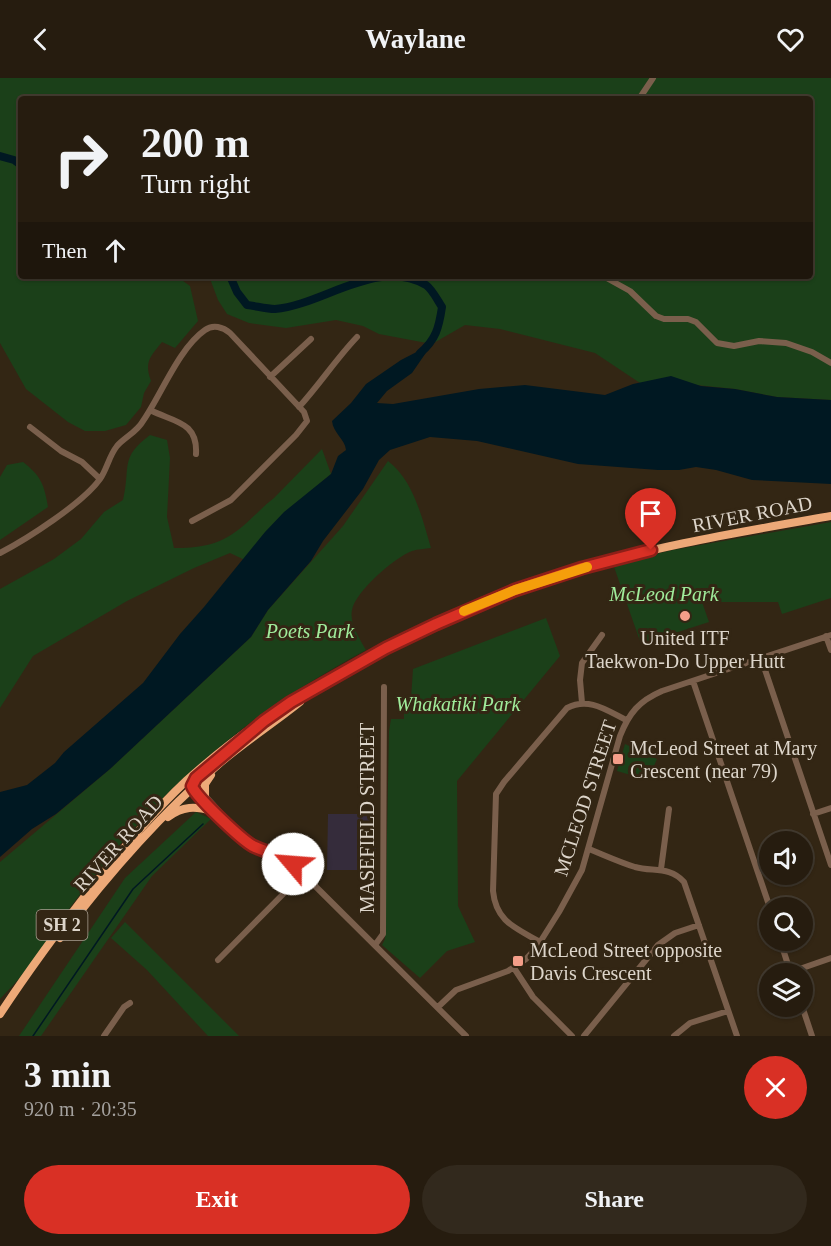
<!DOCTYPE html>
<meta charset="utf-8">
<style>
body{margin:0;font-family:"Times New Roman",serif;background:#32291d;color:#f1f3f6;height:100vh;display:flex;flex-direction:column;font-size:22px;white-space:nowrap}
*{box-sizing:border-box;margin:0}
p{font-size:20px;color:#a4a19e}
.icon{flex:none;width:33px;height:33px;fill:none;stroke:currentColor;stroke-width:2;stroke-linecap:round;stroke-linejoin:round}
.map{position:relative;height:958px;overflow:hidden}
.panel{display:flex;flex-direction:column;background:#261c0f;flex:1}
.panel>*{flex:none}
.banner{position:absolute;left:18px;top:18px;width:795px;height:183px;border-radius:6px;box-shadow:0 2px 4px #0004,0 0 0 2px #423a2f;background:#261c0f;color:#f1f3f6;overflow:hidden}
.fabs{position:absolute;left:759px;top:753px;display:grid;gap:12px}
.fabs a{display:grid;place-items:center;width:54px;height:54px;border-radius:50%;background:#261c0f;box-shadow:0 2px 4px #0004,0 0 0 2px #423a2f;font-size:30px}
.pin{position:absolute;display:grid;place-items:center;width:51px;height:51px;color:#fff;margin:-62px -26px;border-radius:50% 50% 50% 0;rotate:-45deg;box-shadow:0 0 6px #0007}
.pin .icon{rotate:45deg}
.me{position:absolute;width:66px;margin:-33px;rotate:297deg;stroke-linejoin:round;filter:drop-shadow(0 0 4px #0008)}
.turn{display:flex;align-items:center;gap:21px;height:126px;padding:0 24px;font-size:27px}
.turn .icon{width:78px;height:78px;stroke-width:2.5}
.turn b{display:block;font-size:42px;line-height:51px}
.then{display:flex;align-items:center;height:57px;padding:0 24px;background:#0003;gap:12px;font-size:22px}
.round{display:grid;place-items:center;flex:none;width:63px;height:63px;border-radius:32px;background:#32291d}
.summary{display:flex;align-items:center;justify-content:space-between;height:102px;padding:0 24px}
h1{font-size:36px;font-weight:700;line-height:45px}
.action{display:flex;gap:12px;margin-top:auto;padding:12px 24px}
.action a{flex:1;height:69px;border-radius:36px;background:#d93025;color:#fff;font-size:24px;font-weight:700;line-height:69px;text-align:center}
.action a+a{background:#32291d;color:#f1f3f6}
header{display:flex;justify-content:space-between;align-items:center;height:78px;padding:0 24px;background:#261c0f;font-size:27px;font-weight:700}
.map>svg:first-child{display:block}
.commercial{fill:#352c3b}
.green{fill:#1b4019}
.water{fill:#001822}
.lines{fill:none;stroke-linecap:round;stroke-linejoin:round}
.stream{stroke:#001822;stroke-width:1.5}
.river{stroke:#001822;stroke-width:8}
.minor{stroke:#7a5f4c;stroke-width:6}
.highway{stroke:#eda978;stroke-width:8}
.route-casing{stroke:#8d1f18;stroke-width:15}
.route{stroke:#d93025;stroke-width:10}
.slow{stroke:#f59e0b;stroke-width:10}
.poi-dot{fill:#f49e89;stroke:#332614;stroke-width:2}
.labels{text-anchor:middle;stroke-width:6;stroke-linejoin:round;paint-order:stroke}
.shield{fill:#332614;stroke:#aaa093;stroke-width:1.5}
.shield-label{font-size:18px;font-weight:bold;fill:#ddd5ca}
.street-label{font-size:20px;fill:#ddd5ca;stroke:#332614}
.park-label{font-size:20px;font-style:italic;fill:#a0ec9b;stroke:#332614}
.poi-label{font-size:20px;fill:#ddd5ca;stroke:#332614;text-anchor:start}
</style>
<header><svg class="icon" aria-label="back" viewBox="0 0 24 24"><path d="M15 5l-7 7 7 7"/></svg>Waylane<svg class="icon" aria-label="heart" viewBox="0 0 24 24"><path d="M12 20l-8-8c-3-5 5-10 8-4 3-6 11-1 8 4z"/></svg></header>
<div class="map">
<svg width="831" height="958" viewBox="0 0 831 958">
<rect width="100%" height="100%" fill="#332614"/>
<!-- commercial -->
<path class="commercial" d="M328,736H376V792H327Z"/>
<!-- green -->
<path class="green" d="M0,0H831V322L777,319L735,311L677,305L643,307L595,275L500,251L465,247L432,266L379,256L363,248L336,242L286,250L249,245L227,236L218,222L209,198H810V21H21V198H176L190,208L198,243L175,270L162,264C150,279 144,284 151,303L144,315L141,329L126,347L105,353H85L68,344L26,311L0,265Z
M150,357L167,362L170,380L167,439L174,470C197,470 218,468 238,452C251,442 261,430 274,420L322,371L331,396L305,418L247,483L230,475L194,490L127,523L33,578L0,630V511L54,481L81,461L104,434L123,422C131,389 119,380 150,357Z
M388,383C414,403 422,440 431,470C425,471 418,471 412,473C395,479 355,514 352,532C349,545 360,561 366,572C282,617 201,676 138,746C112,775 87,806 64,838C49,858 37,879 21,898C15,906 7,913 0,921V784L110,691L251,559L268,532L343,448Z
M23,384C41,398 44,406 48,429L0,462V399L7,387Z
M831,444V520L782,536L778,524H702L709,544L641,566L613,486L673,472Z
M546,540L560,578L457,703L458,828L475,864L447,873L420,900L382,867L385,861L389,653L391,641H404V622L411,621L413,591Z
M625,666L657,681L648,702L617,693Z
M196,734L211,741L152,798L41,958H19L125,800Z
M125,844L239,958H208L147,892L111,860Z"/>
<!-- water -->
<path class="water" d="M432,266L412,295L387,313L377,325L393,326L479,311L525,307L605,317L633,306L671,298L701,308L735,311L777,319L831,322V406L752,402L716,392L696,389L679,392H658L578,386L477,363L430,359L390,372L379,382L363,411L323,463L311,483L268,532L251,559L110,691L56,736L32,751L0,779V714L27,707L55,685L64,674L143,605L180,556L204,529L265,454L284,434L331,396L338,378L346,372C345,361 333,355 332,343L351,325L366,306L401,282Z"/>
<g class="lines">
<!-- stream -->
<path class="stream" d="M33,958L133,811L203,746"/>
<!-- river -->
<path class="river" d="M0,78L14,82L21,87
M230,198L237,214L247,227C256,228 266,231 275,231C323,227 377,179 426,207C432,211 438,223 442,229C439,249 436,262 420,275"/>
<!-- minor -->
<path class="minor" d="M639,21L653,0
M603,198L630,213L656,238L664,241H688L696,244L717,265L734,268L759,263L786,265L812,274L831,285
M270,299L311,261
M299,329C320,306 336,281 357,259
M150,332C173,344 198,343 196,376
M30,349L61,373L82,384L100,401
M0,475C27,461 83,425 100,401C107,391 109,378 117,368C125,359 137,354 143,343C161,317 179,270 205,252C213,246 223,249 230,255L304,334L307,343L296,357L231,422L192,443
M826,558L831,572
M761,580L831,787
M693,603L770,830
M582,625L580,602L582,585L602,557
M193,710L199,711L245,762C259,773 278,774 293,786L466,958
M193,710L195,715L212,733
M813,736L831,730
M589,771C604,777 619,784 635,789C653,794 670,788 684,804L737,958
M661,791L669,731
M780,862L791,896
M540,864C516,850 496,844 493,813L496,716L504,704L567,630C589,619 606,632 626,642
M375,867L383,856L384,609
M218,882L303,796
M514,890L533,919L572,958
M791,894L831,880
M802,928L812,958
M438,929L456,912L508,893L526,881L537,869L559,834L582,792L620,658C629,635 639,623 662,613L831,557
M104,958L124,929L130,925
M584,958L658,867L675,855L699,847
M674,958L690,945L728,933"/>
<!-- highway -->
<path class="highway" d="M205,717V706L211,697
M168,739C183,728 195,728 212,733
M60,860C108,796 160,737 220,685C246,663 274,645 300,624
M0,936C29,892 60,850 92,809C122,772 151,736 186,703C218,674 253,647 291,624C299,619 309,616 318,610C394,564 474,524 560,497C648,469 740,454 831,438"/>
</g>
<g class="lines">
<defs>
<path id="route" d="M293,786C281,776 267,775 253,768C242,762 196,719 192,708L196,700L264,643L291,624L386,570L436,546L515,512L582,490L651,472"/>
</defs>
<!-- route casing -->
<use href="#route" class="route-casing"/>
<!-- route -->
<use href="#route" class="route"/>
<!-- slow -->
<path class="slow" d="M464,533L515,512L587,489"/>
</g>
<!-- markers -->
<g class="poi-dot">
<circle cx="685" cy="538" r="6"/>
<rect x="612" y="675" width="12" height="12" rx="3"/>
<rect x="512" y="877" width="12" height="12" rx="3"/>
</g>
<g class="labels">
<!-- shield labels -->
<rect class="shield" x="36.5" y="832" width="51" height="30" rx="4.5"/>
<g class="shield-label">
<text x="62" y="853">SH 2</text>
</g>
<!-- street labels -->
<g class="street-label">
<text transform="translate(752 436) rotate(-11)" y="7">RIVER ROAD</text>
<text transform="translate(585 720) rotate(-72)" y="7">MCLEOD STREET</text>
<text transform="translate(367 740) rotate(-90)" y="7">MASEFIELD STREET</text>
<text transform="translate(118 765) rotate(-48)" y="7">RIVER ROAD</text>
</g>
<!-- park labels -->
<g class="park-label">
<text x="664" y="523">McLeod Park</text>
<text x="310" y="560">Poets Park</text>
<text x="458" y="633">Whakatiki Park</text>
</g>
<!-- poi labels -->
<g class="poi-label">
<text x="685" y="567" text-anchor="middle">United ITF<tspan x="685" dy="23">Taekwon-Do Upper Hutt</tspan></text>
<text x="630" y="677">McLeod Street at Mary<tspan x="630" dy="23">Crescent (near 79)</tspan></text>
<text x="530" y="879">McLeod Street opposite<tspan x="530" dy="23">Davis Crescent</tspan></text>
</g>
</g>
</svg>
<div class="fabs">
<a><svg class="icon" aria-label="sound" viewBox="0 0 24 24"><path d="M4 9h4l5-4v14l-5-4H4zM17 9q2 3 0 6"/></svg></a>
<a><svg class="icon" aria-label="search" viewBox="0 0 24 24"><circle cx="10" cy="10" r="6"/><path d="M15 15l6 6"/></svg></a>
<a><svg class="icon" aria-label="layers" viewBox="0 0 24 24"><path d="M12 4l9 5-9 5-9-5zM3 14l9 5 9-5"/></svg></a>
</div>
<div class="pin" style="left:651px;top:472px;background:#d93025"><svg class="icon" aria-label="arrive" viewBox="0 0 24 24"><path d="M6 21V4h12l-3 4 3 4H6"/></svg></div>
<svg class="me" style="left:293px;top:786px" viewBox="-20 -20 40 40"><circle r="19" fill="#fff"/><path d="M0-13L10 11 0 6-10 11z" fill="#d93025"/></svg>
<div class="banner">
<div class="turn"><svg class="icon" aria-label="right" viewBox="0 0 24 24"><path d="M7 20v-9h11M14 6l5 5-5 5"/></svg><div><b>200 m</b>Turn right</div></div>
<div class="then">Then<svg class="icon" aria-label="ahead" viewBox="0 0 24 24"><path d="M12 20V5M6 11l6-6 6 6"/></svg></div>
</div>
</div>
<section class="panel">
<div class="summary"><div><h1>3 min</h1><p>920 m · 20:35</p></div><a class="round" style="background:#d93025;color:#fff"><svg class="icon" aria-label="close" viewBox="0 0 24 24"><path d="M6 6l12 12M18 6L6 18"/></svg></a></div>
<div class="action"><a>Exit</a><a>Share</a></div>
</section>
